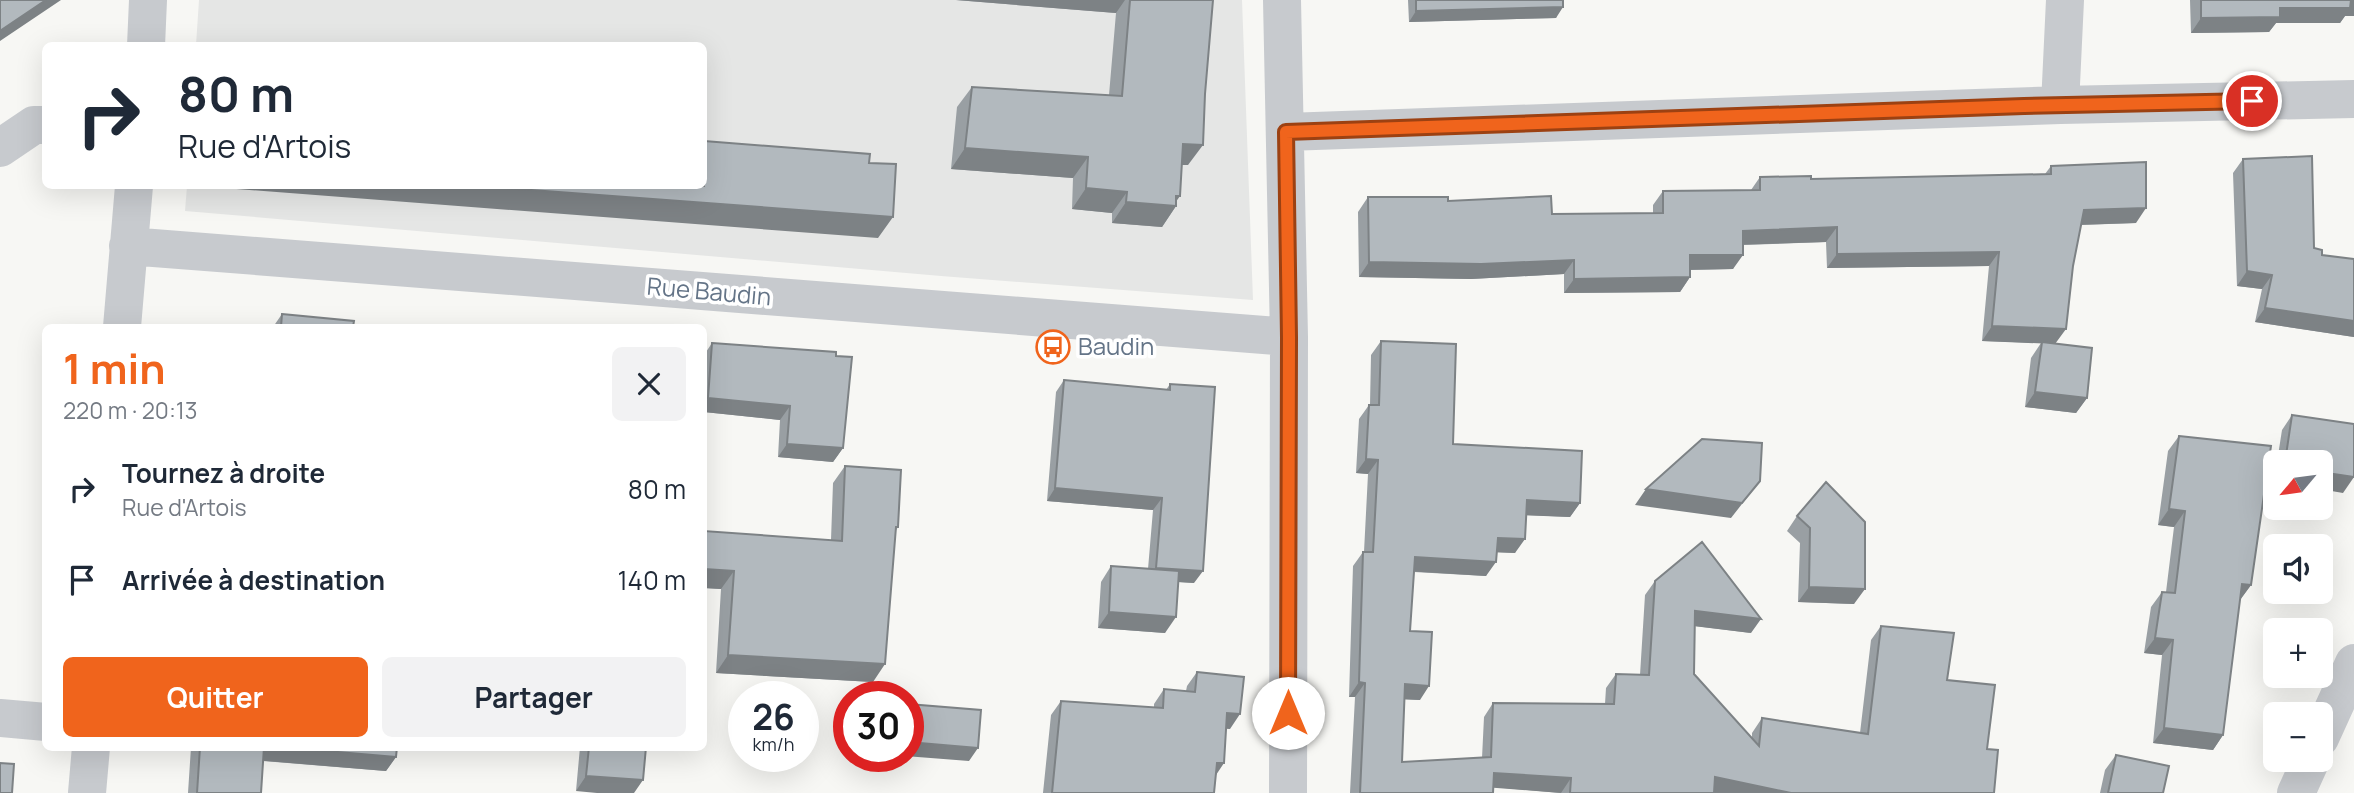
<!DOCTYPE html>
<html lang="fr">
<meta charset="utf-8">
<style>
body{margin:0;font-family:Manrope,sans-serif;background:#f2f2f3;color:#1f2937;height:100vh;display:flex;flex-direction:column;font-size:26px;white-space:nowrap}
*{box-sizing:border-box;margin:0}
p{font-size:23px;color:#747a83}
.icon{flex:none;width:38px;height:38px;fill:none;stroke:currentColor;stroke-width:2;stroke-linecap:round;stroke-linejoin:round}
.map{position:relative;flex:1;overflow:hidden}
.drawer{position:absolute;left:42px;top:324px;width:665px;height:427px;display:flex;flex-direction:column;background:#fff;border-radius:10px;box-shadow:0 7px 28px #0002}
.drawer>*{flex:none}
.guide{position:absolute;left:42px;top:42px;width:665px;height:147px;border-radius:10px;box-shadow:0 7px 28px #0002;background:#fff;color:#1f2937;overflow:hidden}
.needle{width:46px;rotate:241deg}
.fabs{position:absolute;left:2263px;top:450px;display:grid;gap:14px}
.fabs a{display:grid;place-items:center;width:70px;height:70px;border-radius:10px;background:#fff;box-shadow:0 7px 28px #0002;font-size:35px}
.speed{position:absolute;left:728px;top:681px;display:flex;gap:14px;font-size:35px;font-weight:700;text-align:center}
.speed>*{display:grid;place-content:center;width:91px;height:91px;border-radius:50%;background:#fff;box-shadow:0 7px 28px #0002;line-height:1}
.speed small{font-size:18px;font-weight:400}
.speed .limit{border:10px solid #d22;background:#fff;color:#111}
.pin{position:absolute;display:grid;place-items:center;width:60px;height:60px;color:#fff;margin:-30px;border:4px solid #fff;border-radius:50%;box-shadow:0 2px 7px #0007}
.me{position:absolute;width:77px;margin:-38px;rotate:0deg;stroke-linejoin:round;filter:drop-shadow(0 0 5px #0008)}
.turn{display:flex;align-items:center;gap:24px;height:147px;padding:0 21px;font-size:32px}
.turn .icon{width:91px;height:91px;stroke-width:2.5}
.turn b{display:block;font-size:49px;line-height:60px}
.round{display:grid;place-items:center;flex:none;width:74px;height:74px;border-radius:10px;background:#f2f2f3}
.head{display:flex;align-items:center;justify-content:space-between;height:119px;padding:0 21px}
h1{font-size:42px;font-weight:700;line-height:52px;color:#f0641c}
.action{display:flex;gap:14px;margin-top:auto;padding:14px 21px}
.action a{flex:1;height:80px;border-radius:10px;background:#f0641c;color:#fff;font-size:28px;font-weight:700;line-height:80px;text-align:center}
.action a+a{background:#f2f2f3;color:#1f2937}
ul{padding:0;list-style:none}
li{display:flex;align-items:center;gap:21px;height:91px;padding:0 21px}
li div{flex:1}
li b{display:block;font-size:26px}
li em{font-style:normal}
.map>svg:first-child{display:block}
.built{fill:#e5e6e5}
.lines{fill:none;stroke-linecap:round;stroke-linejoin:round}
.minor{stroke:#c7cace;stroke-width:38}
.wall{fill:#999fa3}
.shaded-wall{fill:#7d8285}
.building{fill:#b2b9be;stroke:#7d8285;stroke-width:2}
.route-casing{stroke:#9c4112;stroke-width:18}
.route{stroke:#f0641c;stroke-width:12}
.labels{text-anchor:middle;stroke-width:7;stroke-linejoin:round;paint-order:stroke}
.street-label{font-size:24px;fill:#647487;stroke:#fff}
.poi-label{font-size:24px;fill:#647487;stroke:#fff;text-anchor:start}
</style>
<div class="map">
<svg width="2354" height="793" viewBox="0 0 2354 793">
<rect width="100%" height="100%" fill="#f7f7f4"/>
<!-- built -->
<path class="built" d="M199,0H1242L1253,300L941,276L185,211L187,186H704V46L196,45Z"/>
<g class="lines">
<!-- minor -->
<path class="minor" d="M1282,0L1289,337L1288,793
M146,46L148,0
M2060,105L2065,0
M1286,132L2060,105L2354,99
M0,148L34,125H46
M128,246L1289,337
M122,327L134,186
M0,718L46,722
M2320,738L2354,663
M87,793L91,747
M2296,793L2311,760"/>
</g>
<!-- wall -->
<path class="wall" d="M956,0H1213L1188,165H1181L1176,206L1162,227L1112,223V213L1072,209L1073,178L951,169L957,107L972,87L1109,95L1116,13Z
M1408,0H1563L1556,18L1409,22Z
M2190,0H2354V16H2345L2340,23H2276L2269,32L2191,33Z
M2243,159L2314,248L2322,255L2354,259V337L2255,322L2262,289L2237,286L2233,173Z
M2051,166L2136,223L2081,225L2055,344L2087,398L2076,413L2025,407L2031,358L2041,343L1982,341L1989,266L1827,268L1826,242L1743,245L1733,269L1690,270V277L1680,292L1564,293V274L1471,279L1359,277L1358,212L1368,197L1448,201L1552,214L1653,213V205L1663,191L1751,190L1760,177L1811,179L2045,174Z
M282,314L353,327H273Z
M1381,341L1453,444L1580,503L1570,517L1527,515L1515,553L1496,552L1486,576L1414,572L1410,631L1420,700L1404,699L1402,762L1482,758L1484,717L1493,703L1605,704L1606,688L1616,674L1640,675L1645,595L1655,581L1751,633L1695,626L1694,674L1752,738V733L1762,718L1860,733L1871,640L1881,626L1947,680L1987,749L1994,793H1561L1493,787V793H1350L1355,697H1349L1353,566L1363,552H1364L1368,474L1356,473L1359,419L1369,405H1370L1371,355Z
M712,343L843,448L833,462L778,457L780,420L704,412V355Z
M1064,380L1166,390L1170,384L1194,583L1178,582L1165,633L1098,628L1101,582L1111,566L1148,569L1153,510L1047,501L1056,392Z
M2292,415L2343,493L2320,462H2277L2282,430Z
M2179,436L2251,585L2240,600L2223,735L2213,750L2153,743L2162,655L2144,653L2151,607L2162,592H2166L2174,527L2158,525L2168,451Z
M845,466L898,527L895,532L873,682L716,673L721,589L704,588V531L831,540L833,483Z
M1797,516L1865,522L1854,604L1798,602L1800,543L1787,531Z
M1197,672L1230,729L1226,728L1216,775L1214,793H1043L1051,715L1061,701L1154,708V704L1164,689L1186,691L1187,686Z
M191,747H397L396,757L386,771L263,761L261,793H188Z
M580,747H646L576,791Z
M2116,755L2163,793H2100L2105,770Z"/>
<!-- shaded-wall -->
<path class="shaded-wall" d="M46,0H61L0,41V31Z
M956,0H1125L1116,13Z
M2354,0V16H2345L2340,23H2276L2269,32L2191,33L2201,18L2280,8Z
M1563,7L1556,18L1409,22L1416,11Z
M1183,144L1203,145L1188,165H1168Z
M965,148L1088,157L1073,178L951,169Z
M211,186H479L893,217L878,238L210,187Z
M1086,188L1127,192L1112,213L1072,209Z
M1176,196H1180L1173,206H1176L1162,227L1112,223L1126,202Z
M2146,208L2136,223L2074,225L2084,210Z
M1837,227L1826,242L1733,245L1743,231Z
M1999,252L1989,266L1827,268L1837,254Z
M1690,255H1743L1733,269L1680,270Z
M1574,260L1564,274L1471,279L1359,277L1369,262Z
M2247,271L2272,275L2262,289L2237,286Z
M1690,277L1680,292L1564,293L1574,279Z
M2265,308L2354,321V337L2255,322Z
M1992,326L2066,329L2055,344L1982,341Z
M2035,392L2087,398L2076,413L2025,407Z
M708,398L790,406L780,420L704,412V405Z
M787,444L843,448L833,462L778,457Z
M1366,459L1378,460L1368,474L1356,473Z
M2320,472L2354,477L2343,493L2320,489Z
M1760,481L1731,518L1635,505L1646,489Z
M1055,488L1162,498L1153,510L1047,501Z
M1527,500L1580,503L1570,517L1518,515Z
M2169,509L2185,511L2174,527L2158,525Z
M1498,538L1525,539L1515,553L1488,552Z
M1415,557L1496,562L1486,576L1405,571Z
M1156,568L1203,571L1194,583L1147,580Z
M704,569L734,571L721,589L704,588Z
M2242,584L2251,585L2240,600Z
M1809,587L1865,589L1854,604L1798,602Z
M1695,611L1761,619L1751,633L1685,625Z
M1109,612L1176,617L1165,633L1098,628Z
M2155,638L2173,640L2162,655L2144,653Z
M728,655L885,664L873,682L716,673Z
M1359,682L1365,683L1355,697H1349Z
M1405,684L1429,686L1420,700L1395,699Z
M1227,713L1240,714L1230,729L1217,728Z
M2164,728L2223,735L2213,750L2153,743Z
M908,742L978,748L969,761L905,756H908Z
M263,747H280L396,757L386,771L254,760Z
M1217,763H1224L1214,778Z
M1494,773L1571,778L1561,793L1484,787Z
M586,776L643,780L634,793H597L576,791Z
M1715,777L1791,793H1713Z"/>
<!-- building -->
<path class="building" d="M0,0H46L0,31Z
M1130,0H1213L1205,94L1203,145L1183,144L1180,196H1176V206L1126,202L1127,192L1086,188L1088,157L965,148L972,87L1122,96Z
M1416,0H1563V7L1416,11Z
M2201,0H2354H2351L2350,8H2280V17L2201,18Z
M704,141L870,154L869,163L896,164L893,217L479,186H704Z
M2312,156L2314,248L2322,250V255L2354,259V321L2265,308L2272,275L2247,271L2243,159Z
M2146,162V208L2084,210L2073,266L2066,329L1992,326L1999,252L1837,254V227L1743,231V255H1690V277L1574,279V260L1481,264L1369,262L1368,197H1448V201L1551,196L1552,214L1663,213V191L1760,190V177L1811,176V179L2051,174V166Z
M282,314L354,321L353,327H281Z
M1381,341L1456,344L1453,444L1582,451L1580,503L1527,500L1525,539L1498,538L1496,562L1415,557L1410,631L1432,632L1429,686L1405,684L1402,762L1491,757L1493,703L1614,704L1616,674L1649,675L1655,581L1702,542L1761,619L1695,611L1694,674L1759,746L1762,718L1868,734L1881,626L1954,633L1947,680L1995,685L1987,749L1998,750L1994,793H1791L1715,777L1714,793H1570L1571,778L1494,773L1493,793H1360L1365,683L1359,682L1363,552H1373L1378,460L1366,459L1369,405H1379Z
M2042,342L2092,348L2087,398L2035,392Z
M712,343L836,352V356L852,357L843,448L787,444L790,406L708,398Z
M1064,380L1170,390V384L1215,387L1203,571L1156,568L1162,498L1055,488Z
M2292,415L2354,424V477L2320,472V462H2285Z
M2179,436L2271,446L2251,585L2242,584L2223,735L2164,728L2173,640L2155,638L2162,592L2175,593L2185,511L2169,509Z
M1702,439L1762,443L1760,481L1742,503L1646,489Z
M845,466L901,470L898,527H896L885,664L728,655L734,571L704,569V531L842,541Z
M1826,482L1865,522V589L1809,587L1810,528L1797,516Z
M1111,566L1179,571L1176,617L1109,612Z
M1197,672L1244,677L1240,714L1227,713L1224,763H1217L1214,793H1052L1061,701L1163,708L1164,689L1195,692Z
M908,704L981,710L978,748L908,742Z
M200,747H264L261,793H197Z
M280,747H397L396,757Z
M589,747H646L643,780L586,776Z
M2116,755L2169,766L2163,793H2108Z
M0,763L14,764L12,793H0Z"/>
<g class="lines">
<defs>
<path id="route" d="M1288,713L1289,337L1286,132L2024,106L2252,101"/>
</defs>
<!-- route casing -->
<use href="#route" class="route-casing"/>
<!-- route -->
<use href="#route" class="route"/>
</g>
<!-- icons -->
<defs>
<symbol id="bus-ring" viewBox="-11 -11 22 22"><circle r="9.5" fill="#fff" stroke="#f0641c" stroke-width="1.5"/><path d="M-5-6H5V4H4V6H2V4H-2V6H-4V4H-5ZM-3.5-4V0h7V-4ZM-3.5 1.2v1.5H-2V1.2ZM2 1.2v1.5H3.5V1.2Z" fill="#f0641c"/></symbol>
</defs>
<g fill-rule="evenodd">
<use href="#bus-ring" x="1034" y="328" width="38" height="38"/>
</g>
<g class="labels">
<!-- street labels -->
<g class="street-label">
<text transform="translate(709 292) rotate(5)" y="8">Rue Baudin</text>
</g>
<!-- poi labels -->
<g class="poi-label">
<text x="1078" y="355">Baudin</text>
</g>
</g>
</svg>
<div class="fabs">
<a><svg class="needle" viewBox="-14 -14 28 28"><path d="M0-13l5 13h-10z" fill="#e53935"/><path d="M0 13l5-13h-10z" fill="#747a83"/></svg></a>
<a><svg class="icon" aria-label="sound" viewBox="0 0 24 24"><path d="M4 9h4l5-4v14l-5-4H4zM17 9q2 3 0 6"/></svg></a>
<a>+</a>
<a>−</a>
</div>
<div class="speed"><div>26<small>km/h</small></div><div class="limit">30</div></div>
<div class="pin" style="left:2252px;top:101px;background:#d93025"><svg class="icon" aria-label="arrive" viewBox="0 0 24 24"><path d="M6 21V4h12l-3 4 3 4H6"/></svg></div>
<svg class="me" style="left:1288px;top:713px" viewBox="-20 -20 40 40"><circle r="19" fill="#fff"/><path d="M0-13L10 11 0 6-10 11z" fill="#f0641c"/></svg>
<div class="guide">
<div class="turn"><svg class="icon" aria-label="right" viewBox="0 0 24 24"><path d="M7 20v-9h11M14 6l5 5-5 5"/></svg><div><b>80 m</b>Rue d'Artois</div></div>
</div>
<section class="drawer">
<div class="head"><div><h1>1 min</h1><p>220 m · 20:13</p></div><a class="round"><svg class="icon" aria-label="close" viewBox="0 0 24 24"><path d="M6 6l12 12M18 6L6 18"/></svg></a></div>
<ul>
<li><svg class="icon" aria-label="right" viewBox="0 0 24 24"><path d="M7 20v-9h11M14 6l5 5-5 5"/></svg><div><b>Tournez à droite</b><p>Rue d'Artois</p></div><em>80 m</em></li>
<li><svg class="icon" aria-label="arrive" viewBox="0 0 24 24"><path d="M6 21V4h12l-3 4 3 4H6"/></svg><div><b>Arrivée à destination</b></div><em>140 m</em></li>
</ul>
<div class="action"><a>Quitter</a><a>Partager</a></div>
</section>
</div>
